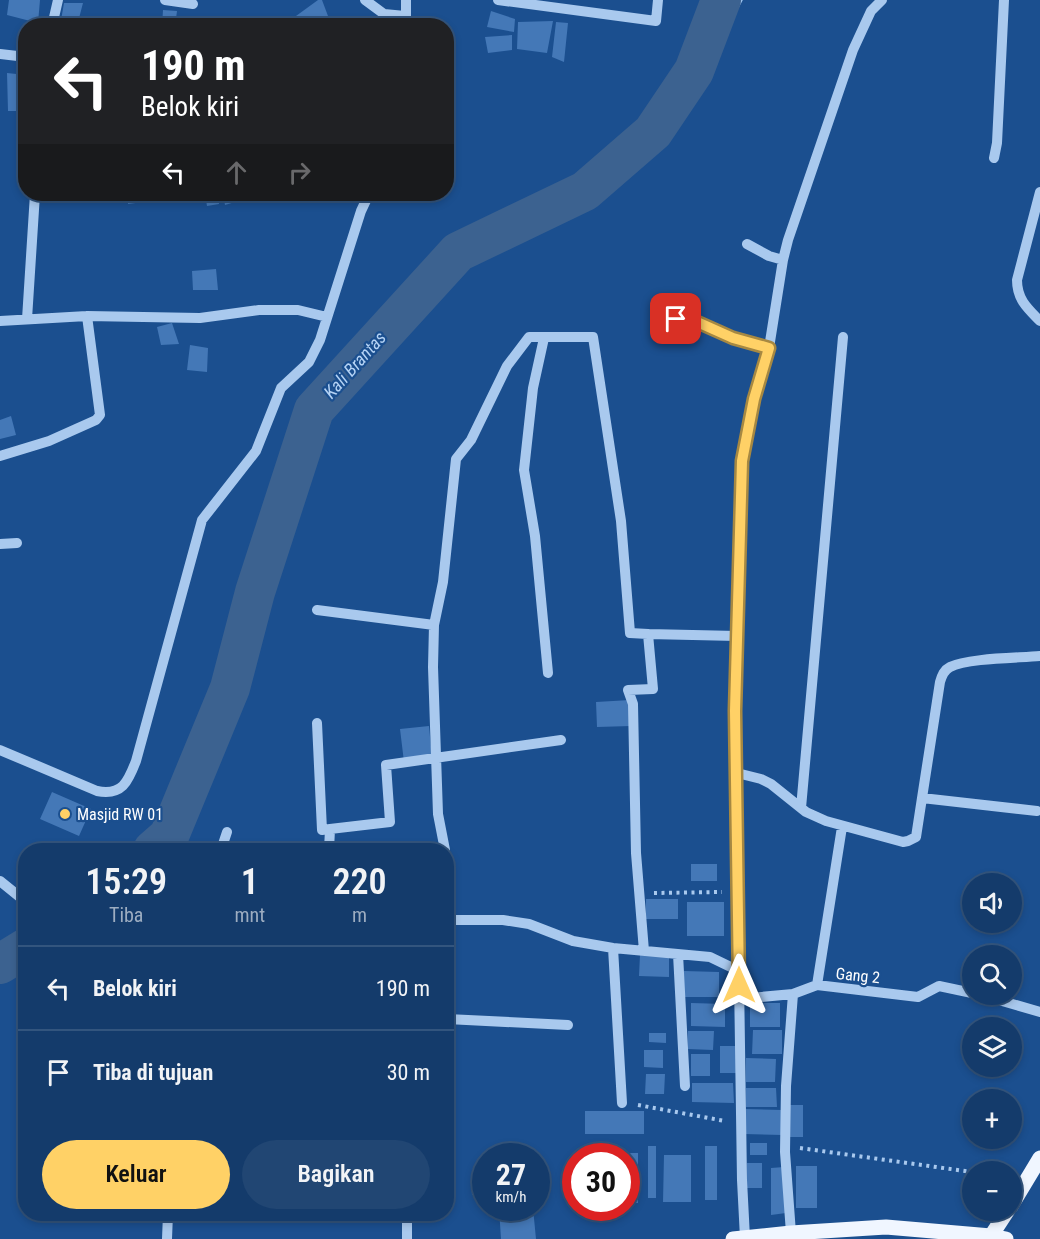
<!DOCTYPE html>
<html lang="id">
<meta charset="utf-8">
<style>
body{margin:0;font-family:"Roboto Condensed",sans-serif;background:#214673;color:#f1f3f6;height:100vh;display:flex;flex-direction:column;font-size:22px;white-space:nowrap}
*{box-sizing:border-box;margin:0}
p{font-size:20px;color:#9dadc1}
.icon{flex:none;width:33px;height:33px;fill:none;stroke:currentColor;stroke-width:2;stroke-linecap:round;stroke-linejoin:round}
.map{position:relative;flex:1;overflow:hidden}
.panel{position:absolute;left:18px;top:843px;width:436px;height:378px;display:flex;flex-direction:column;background:#143b6b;border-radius:24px;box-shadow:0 3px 9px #0003,0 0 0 2px #33557e}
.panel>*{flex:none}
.guide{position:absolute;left:18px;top:18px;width:436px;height:183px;border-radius:24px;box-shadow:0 3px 9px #0003,0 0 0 2px #33557e;background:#202124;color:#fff;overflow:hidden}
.fabs{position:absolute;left:962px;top:873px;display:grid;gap:12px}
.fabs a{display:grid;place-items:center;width:60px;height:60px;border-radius:50%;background:#143b6b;box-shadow:0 3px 9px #0003,0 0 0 2px #33557e;font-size:30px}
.speed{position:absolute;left:472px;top:1143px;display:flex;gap:12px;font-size:30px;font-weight:700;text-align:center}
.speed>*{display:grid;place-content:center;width:78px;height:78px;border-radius:50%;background:#143b6b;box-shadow:0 3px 9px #0003,0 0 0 2px #33557e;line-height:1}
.speed small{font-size:15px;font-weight:400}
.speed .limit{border:9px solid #d22;background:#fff;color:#111}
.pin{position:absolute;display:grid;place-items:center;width:51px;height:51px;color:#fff;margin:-26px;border-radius:12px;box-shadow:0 3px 9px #0006}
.me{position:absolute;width:66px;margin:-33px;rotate:0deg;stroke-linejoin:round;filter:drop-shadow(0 0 4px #0008)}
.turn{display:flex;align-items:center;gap:21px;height:126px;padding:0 24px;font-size:27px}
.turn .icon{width:78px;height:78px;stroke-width:2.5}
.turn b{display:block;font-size:42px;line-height:51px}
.lanes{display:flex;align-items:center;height:57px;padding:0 24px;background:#0003;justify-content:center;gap:30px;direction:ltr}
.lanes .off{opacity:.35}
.eta{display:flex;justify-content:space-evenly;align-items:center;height:102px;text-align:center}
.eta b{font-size:36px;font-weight:600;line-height:42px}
.primary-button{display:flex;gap:12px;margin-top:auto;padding:12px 24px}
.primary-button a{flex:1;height:69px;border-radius:36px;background:#ffd166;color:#111;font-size:24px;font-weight:600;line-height:69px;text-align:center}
.primary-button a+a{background:#214673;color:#f1f3f6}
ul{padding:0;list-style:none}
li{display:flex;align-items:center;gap:18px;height:84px;padding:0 24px;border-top:2px solid #33557e}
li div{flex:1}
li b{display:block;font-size:22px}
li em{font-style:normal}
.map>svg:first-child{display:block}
.water{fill:#3c6290;stroke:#9cc4f0;stroke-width:1.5}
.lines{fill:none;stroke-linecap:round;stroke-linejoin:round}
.river{stroke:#3c6290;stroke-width:40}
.building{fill:#4478b7}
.path{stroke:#a9c9ee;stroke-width:4;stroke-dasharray:3 4.5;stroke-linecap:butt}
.minor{stroke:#a9c9ee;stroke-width:10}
.major{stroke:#f0f6ff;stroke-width:15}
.route-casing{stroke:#a68842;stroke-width:15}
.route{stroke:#ffd166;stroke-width:10}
.poi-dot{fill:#ffd166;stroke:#1b4f8f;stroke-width:2}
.labels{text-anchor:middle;stroke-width:4.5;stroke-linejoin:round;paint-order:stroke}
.poi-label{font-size:16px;fill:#fff;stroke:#1b4f8f;text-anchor:start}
.street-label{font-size:16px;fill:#fff;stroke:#1b4f8f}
.water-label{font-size:18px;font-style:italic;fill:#b5d3f5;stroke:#1b4f8f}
</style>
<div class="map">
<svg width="1040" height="1239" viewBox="0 0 1040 1239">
<rect width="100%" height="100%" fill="#1b4f8f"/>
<!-- water -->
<path class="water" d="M701,0H742L710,60L688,53Z"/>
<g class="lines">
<!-- river -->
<path class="river" d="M153,850L169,836L230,688L255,592L314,410L458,252L585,191L653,132L694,71L721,0
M0,964L26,948"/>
</g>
<!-- building -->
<path class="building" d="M9,0H40L38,23L7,15Z
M318,0H322L328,16L313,26H299L296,16Z
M64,3H83L77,26H60Z
M163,10L177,11L175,26H162Z
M491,11L515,19L514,32L487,27Z
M327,18L330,26H316Z
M553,21L547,53L517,49L518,22Z
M556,22L568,23L564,62L552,57Z
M512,35V50L488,53L485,37Z
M7,73L26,75L23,111H8Z
M56,194H91V202H57L55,199Z
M128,194H143V202L128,204Z
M205,194H218L219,204L207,206Z
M223,194H233L235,202L225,205Z
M216,269L218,290H193L192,271Z
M172,323L179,344L161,345L157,327Z
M190,345L208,348L207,372L187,370Z
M11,416L16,435L0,439V420Z
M630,700L631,726L597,727L596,702Z
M429,726L432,758L404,762L400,729Z
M52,792L91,809L79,836L40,819Z
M691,864H717V881H691Z
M646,899H678V919H646Z
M687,902H724V936H687Z
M640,955H669V977L639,976Z
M684,971L719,972V997H684Z
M691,1003L725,1004V1027L691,1026Z
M750,1003H780V1027H750Z
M753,1030H782V1054H752Z
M688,1031H714L713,1050L688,1049Z
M649,1033H666V1043L649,1042Z
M720,1046H736V1073H720Z
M644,1050H663V1068L644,1067Z
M691,1054H710V1076H691Z
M746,1058L776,1059L775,1082H746Z
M646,1074H665L664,1094H645Z
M692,1083H733L734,1103L692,1102Z
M746,1088H776L777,1107H746Z
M787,1105H803V1137H787Z
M744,1109L782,1110V1135L744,1134Z
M585,1111H644V1134H585Z
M750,1143H767V1155H750Z
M648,1146H656V1198H648Z
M705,1146H717V1200H705Z
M526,1152L527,1156H496V1153Z
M626,1153H638V1203H627Z
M664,1155H691V1202H663Z
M747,1163H762V1188H747Z
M796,1166H817V1208H796Z
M784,1167L786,1213L771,1215V1168Z
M486,1173V1195H472L471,1175Z
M499,1208H533L536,1239H501Z"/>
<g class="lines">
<!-- path -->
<path class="path" d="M654,893L722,892
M638,1105L725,1121
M800,1148L972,1172"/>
<!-- minor -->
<path class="minor" d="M165,0L193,4
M365,0L384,14L405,16
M406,0V26
M498,0L656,21L658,0
M52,26L58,0
M0,54L26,57
M994,158L997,143L1004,0
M1040,192L1017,280C1017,299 1027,308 1040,321
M747,244L769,256L783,260
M27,319L35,194
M0,321L87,316L200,318L259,310H298L327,317
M674,324L679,316L686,317L733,338L769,348
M544,338L533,388L524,470L535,536L548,673
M0,456L49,441L96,420L100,415L87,316
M0,544L17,543
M317,610L434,625
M648,634L737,636
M317,723L322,830L330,829L329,850
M0,750L97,791C122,796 128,782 136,761L202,520L256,451L281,388L309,362L320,340L361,211L369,194
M737,773L761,779L771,784L806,812L826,821L903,842L908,841L916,837L922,798L1037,811
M922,798L940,682C942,675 944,670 950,667C967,658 1019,658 1040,656
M801,808L843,337
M330,829L390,822L386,765L561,740
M221,850L227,832
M445,850L438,814L433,667L434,625L443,582L456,459L471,440L507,366L529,337H593L621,521L630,633L648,634L653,689L628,690L633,704L636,853L644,951
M0,881L26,902
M447,920H503L529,924L573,941L613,948L710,957L739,971
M613,948L622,1103
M678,954L685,1086
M817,985L842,827
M978,994L1040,1012
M739,999L793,994L817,985L918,997L939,986L972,993
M447,1019L568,1025
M407,1214V1239
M791,1233L785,1152L786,1086L793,994
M745,1238L742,1180L735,711L742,461L754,399L769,348L783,260L788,240L853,50L871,11L882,0
M167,1239L168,1214"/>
<!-- major -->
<path class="major" d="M1011,1206L1040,1158
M733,1239L791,1233L886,1227L991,1236L1006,1239
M989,1239L1008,1210"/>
</g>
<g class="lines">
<defs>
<path id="route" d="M676,319L679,316L686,317L733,338L769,348L754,399L742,461L735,711L739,985"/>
</defs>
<!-- route casing -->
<use href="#route" class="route-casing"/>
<!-- route -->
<use href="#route" class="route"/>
</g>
<!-- markers -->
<circle class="poi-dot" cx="65" cy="814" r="6"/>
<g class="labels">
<!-- poi labels -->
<g class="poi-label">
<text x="77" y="820">Masjid RW 01</text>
</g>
<!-- street labels -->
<g class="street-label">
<text transform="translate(858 975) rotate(6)" y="6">Gang 2</text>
</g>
<!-- water labels -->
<g class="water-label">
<text transform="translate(355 365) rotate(-48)" y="6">Kali Brantas</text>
</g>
</g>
</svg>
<div class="fabs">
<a><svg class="icon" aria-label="sound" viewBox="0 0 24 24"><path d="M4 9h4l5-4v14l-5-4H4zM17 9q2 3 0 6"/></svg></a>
<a><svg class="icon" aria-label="search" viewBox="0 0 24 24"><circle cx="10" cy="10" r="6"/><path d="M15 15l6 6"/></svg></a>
<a><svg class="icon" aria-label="layers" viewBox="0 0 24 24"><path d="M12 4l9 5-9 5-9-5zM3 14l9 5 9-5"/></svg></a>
<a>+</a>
<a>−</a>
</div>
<div class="speed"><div>27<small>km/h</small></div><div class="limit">30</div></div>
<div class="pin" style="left:676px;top:319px;background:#d93025"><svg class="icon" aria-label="arrive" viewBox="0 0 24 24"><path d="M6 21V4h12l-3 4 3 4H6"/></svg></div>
<svg class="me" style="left:739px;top:985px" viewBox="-20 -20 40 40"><path d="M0-17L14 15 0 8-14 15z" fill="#ffd166" stroke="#fff" stroke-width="4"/></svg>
<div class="guide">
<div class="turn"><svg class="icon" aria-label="left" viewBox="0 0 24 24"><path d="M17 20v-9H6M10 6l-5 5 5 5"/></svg><div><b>190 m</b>Belok kiri</div></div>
<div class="lanes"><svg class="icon" aria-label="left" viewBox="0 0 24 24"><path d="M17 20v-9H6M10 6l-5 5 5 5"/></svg><svg class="icon off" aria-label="ahead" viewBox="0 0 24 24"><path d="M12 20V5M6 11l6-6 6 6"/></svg><svg class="icon off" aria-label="right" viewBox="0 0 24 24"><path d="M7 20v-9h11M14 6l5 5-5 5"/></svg></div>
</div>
<section class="panel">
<div class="eta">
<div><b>15:29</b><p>Tiba</p></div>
<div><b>1</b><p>mnt</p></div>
<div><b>220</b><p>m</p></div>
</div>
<ul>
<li><svg class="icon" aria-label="left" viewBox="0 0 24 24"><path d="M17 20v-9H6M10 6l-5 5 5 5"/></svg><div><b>Belok kiri</b></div><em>190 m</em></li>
<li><svg class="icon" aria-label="arrive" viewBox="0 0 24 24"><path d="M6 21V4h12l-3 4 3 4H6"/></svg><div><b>Tiba di tujuan</b></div><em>30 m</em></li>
</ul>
<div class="primary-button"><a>Keluar</a><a>Bagikan</a></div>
</section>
</div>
